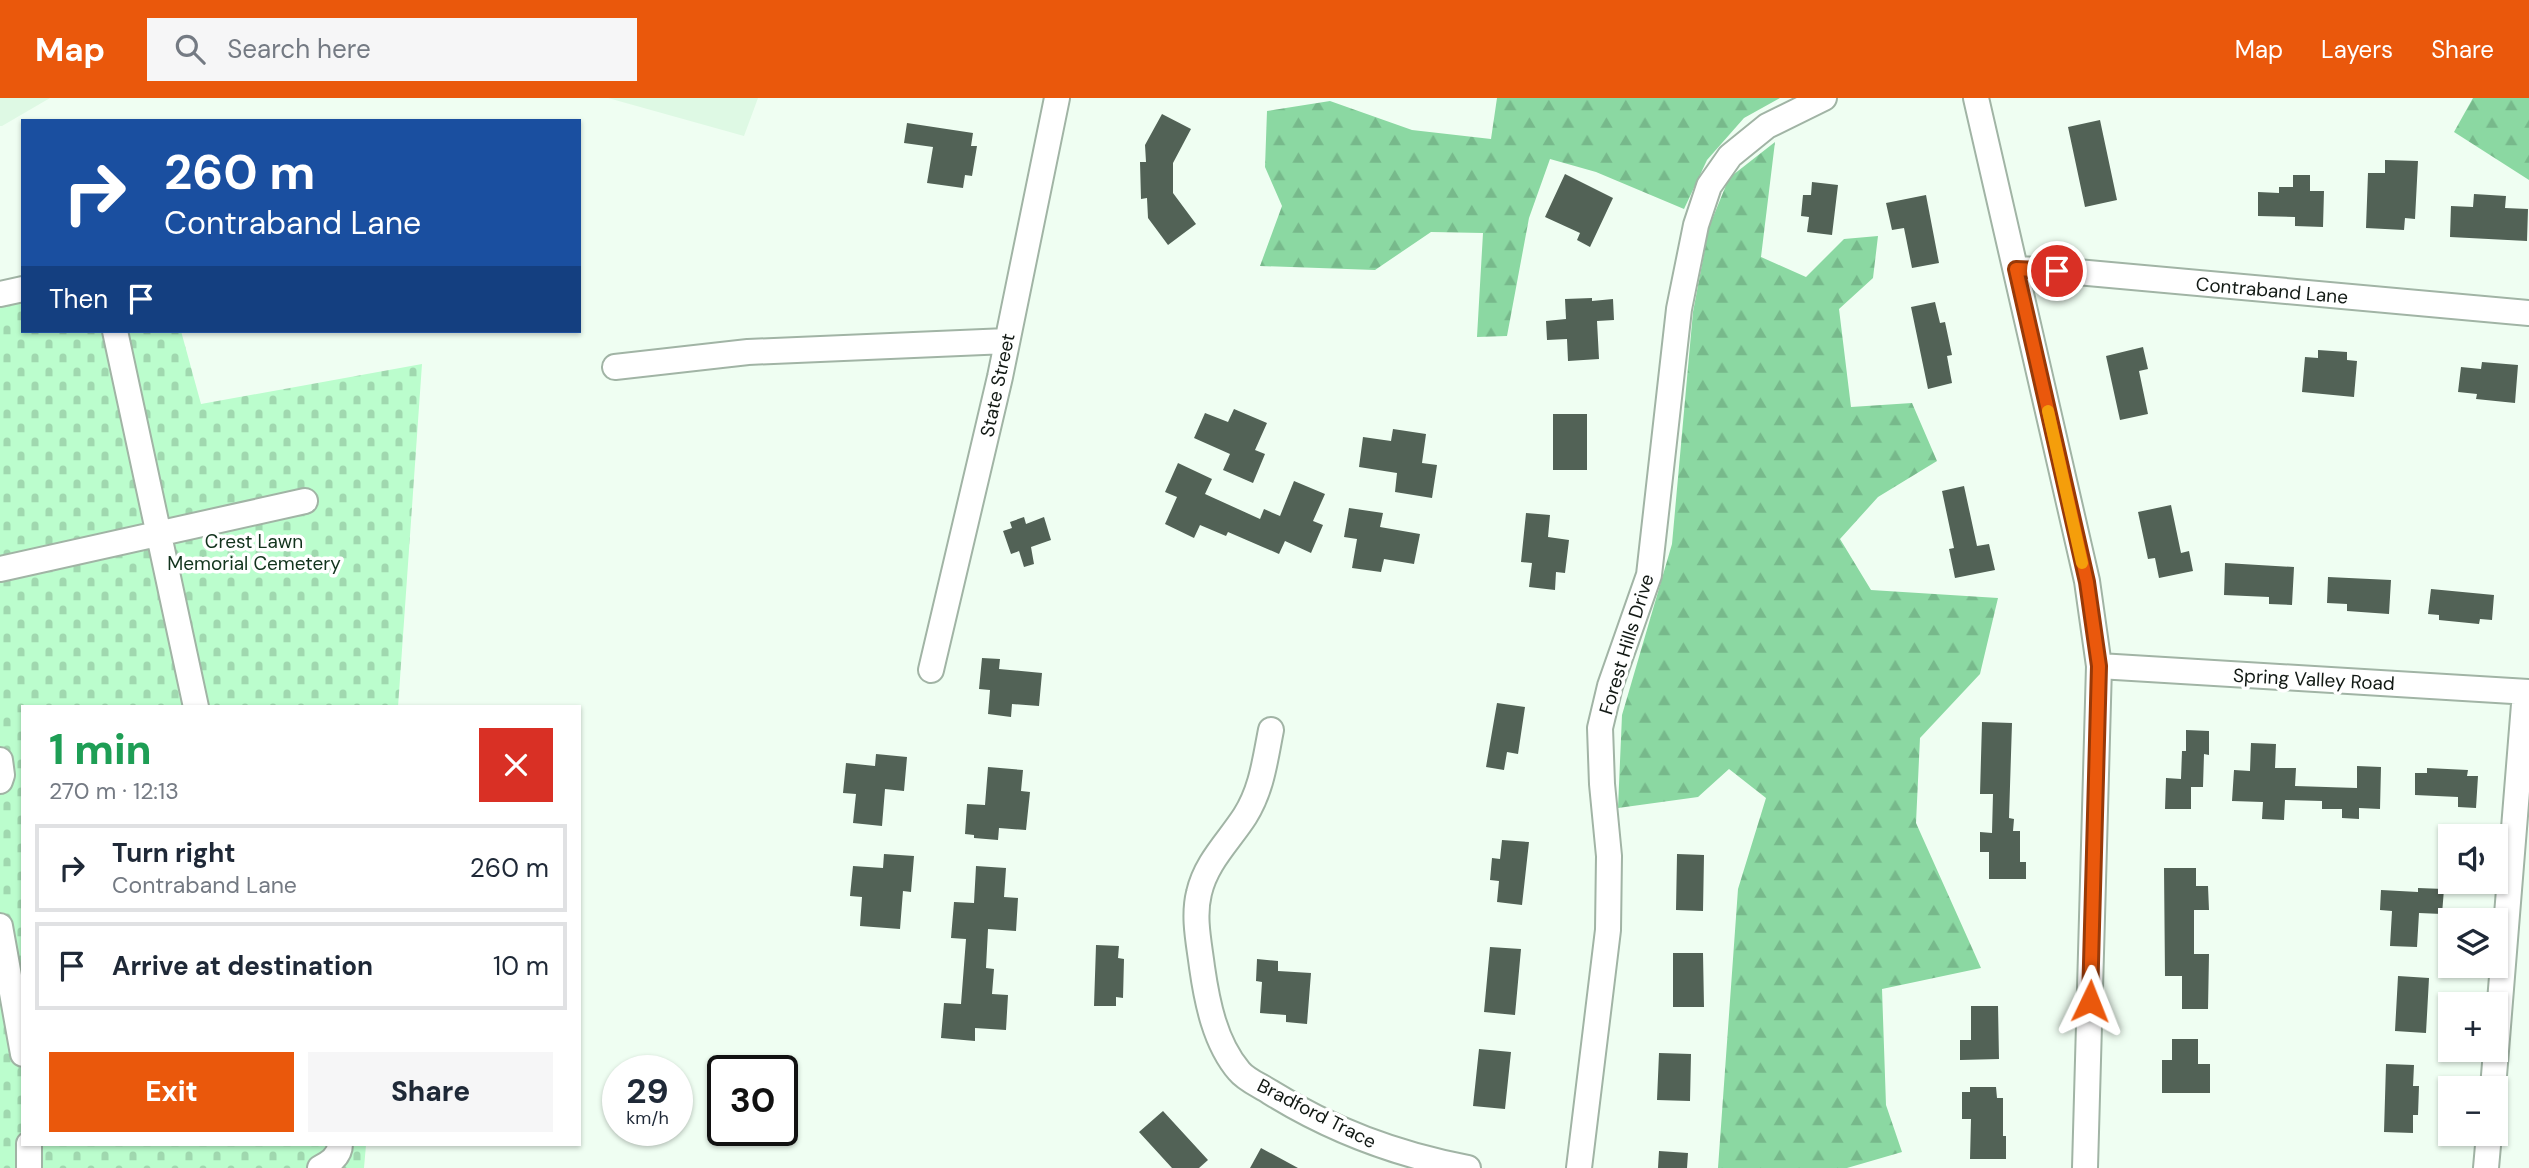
<!DOCTYPE html>
<meta charset="utf-8">
<style>
body{margin:0;font-family:"DM Sans",sans-serif;background:#f6f6f7;color:#1f2937;height:100vh;display:flex;flex-direction:column;font-size:26px;white-space:nowrap}
*{box-sizing:border-box;margin:0}
p{font-size:23px;color:#747a83}
.icon{flex:none;width:38px;height:38px;fill:none;stroke:currentColor;stroke-width:2;stroke-linecap:round;stroke-linejoin:round}
.map{position:relative;flex:1;overflow:hidden}
.sheet{position:absolute;left:21px;top:607px;width:560px;height:441px;display:flex;flex-direction:column;background:#fff;border-radius:0px;box-shadow:0 2px 5px #0004}
.sheet>*{flex:none}
.guide{position:absolute;left:21px;top:21px;width:560px;height:214px;border-radius:0px;box-shadow:0 2px 5px #0004;background:#1a4fa0;color:#fff;overflow:hidden}
.fabs{position:absolute;left:2438px;top:726px;display:grid;gap:14px}
.fabs a{display:grid;place-items:center;width:70px;height:70px;border-radius:0px;background:#fff;box-shadow:0 2px 5px #0004;font-size:35px}
.speed{position:absolute;left:602px;top:957px;display:flex;gap:14px;font-size:35px;font-weight:700;text-align:center}
.speed>*{display:grid;place-content:center;width:91px;height:91px;border-radius:50%;background:#fff;box-shadow:0 2px 5px #0004;line-height:1}
.speed small{font-size:18px;font-weight:400}
.speed .limit{border:4px solid #111;border-radius:10px;background:#fff;color:#111}
.pin{position:absolute;display:grid;place-items:center;width:60px;height:60px;color:#fff;margin:-30px;border:4px solid #fff;border-radius:50%;box-shadow:0 2px 7px #0007}
.me{position:absolute;width:77px;margin:-38px;rotate:2deg;stroke-linejoin:round;filter:drop-shadow(0 0 5px #0008)}
.turn{display:flex;align-items:center;gap:24px;height:147px;padding:0 28px;font-size:32px}
.turn .icon{width:91px;height:91px;stroke-width:2.5}
.turn b{display:block;font-size:49px;line-height:60px}
.then{display:flex;align-items:center;height:66px;padding:0 28px;background:#0003;gap:14px;font-size:26px}
.round{display:grid;place-items:center;flex:none;width:74px;height:74px;border-radius:0px;background:#f6f6f7}
.overview{display:flex;align-items:center;justify-content:space-between;height:119px;padding:0 28px}
h1{font-size:42px;font-weight:800;line-height:52px;color:#1e9e55}
.button{display:flex;gap:14px;margin-top:auto;padding:14px 28px}
.button a{flex:1;height:80px;border-radius:0px;background:#ea580c;color:#fff;font-size:28px;font-weight:800;line-height:80px;text-align:center}
.button a+a{background:#f6f6f7;color:#1f2937}
ul{padding:0;list-style:none}
li{display:flex;align-items:center;gap:21px;height:88px;margin:0 14px 10px;padding:0 14px;border:4px solid #e0e1e3;border-radius:0px}
li div{flex:1}
li b{display:block;font-size:26px}
li em{font-style:normal}
header{display:flex;align-items:center;gap:42px;box-sizing:border-box;height:98px;padding:0 35px;background:#ea580c;color:#fff}
header strong{font-size:33px}
nav{display:flex;gap:38px;margin-inline-start:auto;font-size:24px}
.search{width:490px;height:63px;background:#f6f6f7;display:flex;align-items:center;gap:18px;box-sizing:border-box;padding:0 24px;border-radius:0px;color:#747a83;font-size:26px}
.map>svg:first-child{display:block}
.built{fill:#def9e4}
.forest{fill:url(#forest-firs)}
.cemetery{fill:url(#cemetery-stones)}
.building{fill:#526256}
.lines{fill:none;stroke-linecap:round;stroke-linejoin:round}
.minor-casing{stroke:#a1b4a5;stroke-width:28}
.minor{stroke:#fff;stroke-width:24}
.route-casing{stroke:#983908;stroke-width:18}
.route{stroke:#ea580c;stroke-width:12}
.slow{stroke:#f59e0b;stroke-width:12}
.labels{text-anchor:middle;stroke-width:7;stroke-linejoin:round;paint-order:stroke}
.street-label{font-size:19px;fill:#121914;stroke:#fff}
.park-label{font-size:19px;fill:#12331d;stroke:#fff}
</style>
<header>
<strong>Map</strong>
<div class="search"><svg class="icon" aria-label="search" viewBox="0 0 24 24"><circle cx="10" cy="10" r="6"/><path d="M15 15l6 6"/></svg>Search here</div>
<nav><a>Map</a><a>Layers</a><a>Share</a></nav>
</header>
<div class="map">
<svg width="2529" height="1070" viewBox="0 0 2529 1070">
<defs>
<pattern id="forest-firs" width="22" height="20" patternUnits="userSpaceOnUse" patternTransform="scale(1.75)"><rect width="22" height="20" fill="#8bd8a2"/><path d="M5 1l3.5 6h-7zM16 11l3.5 6h-7z" fill="#77b98b"/></pattern>
<pattern id="cemetery-stones" width="16" height="16" patternUnits="userSpaceOnUse" patternTransform="scale(1.75)"><rect width="16" height="16" fill="#bbfdcd"/><path d="M2 7V4a2 2 0 0 1 4 0v3zM10 15v-3a2 2 0 0 1 4 0v3z" fill="#a0d8af"/></pattern>
</defs>
<rect width="100%" height="100%" fill="#effef2"/>
<!-- built -->
<path class="built" d="M0,0H50L2,28H0Z
M608,0H758L744,38Z"/>
<!-- forest -->
<path class="forest" d="M1497,0H1780L1744,20L1707,62L1684,111L1596,74L1550,61L1529,120L1507,238L1477,239L1483,135L1431,134L1375,172L1260,168L1282,108L1265,69L1267,13L1330,3L1412,32L1491,41Z
M2473,0H2529V82L2454,34Z
M1775,44L1761,159L1806,179L1844,141L1878,138L1873,180L1839,211L1851,309L1912,305L1937,363L1878,399L1840,441L1871,492L1998,500L1980,576L1920,640L1916,725L1981,870L1882,891L1886,1007L1902,1054L1847,1070H1718L1738,791L1766,700L1729,671L1698,699L1618,710L1622,617L1672,446L1693,214L1709,129L1729,80Z"/>
<!-- cemetery -->
<path class="cemetery" d="M23,183V233H181L201,306L422,266L398,609H23V1046L366,1047L364,1070H0V189Z"/>
<!-- building -->
<path class="building" d="M1162,16L1191,31L1173,65V95L1196,126L1168,147L1148,120L1147,100L1141,101L1140,64H1146L1145,47Z
M2100,22L2117,102L2085,109L2068,29Z
M907,25L973,35L971,48H977L972,78L965,77L963,90L927,85L933,49L904,45Z
M2385,62L2418,63L2415,121L2405,120L2404,132L2366,130L2368,75H2385Z
M1565,76L1613,100L1590,149L1577,142L1580,135L1545,119Z
M2293,77H2310V93H2324L2323,129L2295,128V119L2258,118V94L2279,95V89H2293Z
M1812,84L1838,87L1832,137L1807,134L1809,119L1801,118L1803,97H1811Z
M2474,96L2506,98L2505,110L2528,111L2527,143L2450,139L2451,108L2473,109Z
M1926,97L1939,165L1912,170L1904,130L1892,132L1886,105Z
M1592,200V203L1613,201L1614,222L1597,223L1599,261L1568,263L1567,241L1547,242L1546,223L1566,221L1565,201Z
M1935,204L1940,225L1945,224L1952,257L1947,258L1952,285L1928,291L1911,209Z
M2143,249L2148,271L2139,273L2148,316L2120,322L2106,258Z
M2318,252L2347,254V262L2357,263L2354,299L2302,294L2305,259L2318,260Z
M2482,264L2518,267L2515,305L2476,301L2477,296L2458,294L2461,269L2481,271Z
M1234,311L1267,325L1255,352L1265,356L1253,385L1223,372L1230,356L1194,340L1205,315L1228,324Z
M1553,316H1587V372H1553Z
M1393,331L1426,336L1422,365L1437,367L1432,400L1395,394L1397,375L1359,369L1363,339L1391,343Z
M1178,365L1212,381L1205,396L1260,421L1264,411L1280,418L1294,383L1325,396L1313,423L1323,427L1311,455L1285,443L1279,456L1228,434L1226,438L1200,427L1194,440L1165,426L1177,399L1165,394Z
M1964,388L1977,448L1989,446L1995,472L1955,480L1949,451L1954,450L1942,393Z
M2171,407L2181,455L2189,453L2193,473L2159,480L2155,460L2148,461L2138,414Z
M1349,410L1383,415L1380,429L1420,436L1414,466L1384,461L1381,474L1352,470L1357,441L1344,439Z
M1526,415L1550,417L1548,439L1569,442L1565,475L1556,474L1555,492L1529,489L1532,465L1521,464Z
M1024,419L1026,426L1044,419L1051,442L1031,449L1034,466L1024,469L1019,453L1011,456L1003,433L1012,430L1010,424Z
M2225,465L2294,469L2292,507L2269,506V499L2224,497Z
M2328,479L2391,482L2389,516L2347,513V506L2327,505Z
M2431,491L2494,497L2492,522L2480,521L2479,526L2439,522V517L2428,516Z
M982,560L1000,561L999,571L1042,575L1039,608L1012,606L1011,619L988,616L990,592L979,591Z
M1497,605L1525,609L1518,656L1507,654L1504,672L1486,669Z
M1982,624L2012,625L2009,720L2014,721L2013,733H2020V764H2026V781H1989V754H1980V734L1992,735L1993,696H1980Z
M2186,632L2209,633V657L2204,656L2203,689H2191V711H2165L2166,680L2181,681L2182,653H2186Z
M2251,645L2276,646L2275,670H2296L2295,688L2357,690V668L2381,669L2380,711L2359,710V721L2342,720V711H2322V703L2285,702L2284,722L2262,721L2263,704L2232,703L2234,672L2250,673Z
M876,656L907,659L904,693L885,691L882,728L853,725L856,696L843,695L846,665L875,668Z
M988,669L1023,672L1021,693L1030,694L1026,732L999,730L998,742L974,740V737L965,736L967,706L985,707Z
M2427,670L2468,672L2467,678H2478L2476,710L2458,709V699L2415,697V675H2427Z
M1502,742L1529,744L1522,807L1497,804L1499,783L1490,782L1492,760L1500,761Z
M884,756L914,758L911,794L903,793L900,831L860,828L862,799L850,798L853,768L883,770Z
M1677,756L1704,757L1703,813L1676,812Z
M976,768L1006,770L1004,799L1018,800L1016,833L988,831L986,870L994,871L992,896L1008,897L1006,932L975,930V943L941,940L944,905L961,906L966,841L951,840L954,804L974,805Z
M2164,770H2196V788H2208L2209,812H2194V856H2209L2208,911H2182V878H2165Z
M2418,790L2444,791L2442,816L2419,815L2417,849L2390,848L2392,813L2380,812L2381,792L2418,794Z
M1096,847L1119,848L1118,860L1124,861L1123,900L1116,899V908H1094Z
M1490,849L1521,851L1515,917L1484,914Z
M1673,855H1703L1704,909H1673Z
M1257,861L1278,863V873L1311,875L1307,926L1286,924V917L1260,915L1262,884L1256,883Z
M2398,878L2429,880L2426,935L2395,933Z
M1971,908H1998L1999,961L1960,962V942H1971Z
M2172,941H2198V966H2210V995H2162V962H2172Z
M1479,951L1511,954L1505,1011L1473,1008Z
M1659,955L1691,956L1690,1003L1657,1002Z
M2386,966L2414,967L2413,988H2419L2418,1017H2413V1035L2384,1034Z
M1970,989H1996L1997,1000H2003V1038H2006V1061H1970L1971,1021H1962V994H1970Z
M1163,1013L1208,1062L1199,1070H1172L1139,1034Z
M1261,1050L1298,1070H1250Z
M1659,1053L1688,1055L1687,1070H1658Z"/>
<g class="lines">
<defs>
<path id="minor" d="M1976,0L2087,483L2099,568L2085,1070
M2016,171L2077,174L2529,215
M0,196L23,191
M115,233L196,609
M615,269L748,254L1007,243
M0,471L305,403
M2099,568L2529,594
M931,572L1000,279L1057,0
M1271,632C1265,662 1262,691 1245,718C1229,743 1206,764 1199,795C1193,819 1199,845 1202,869C1207,904 1215,945 1239,973C1246,982 1261,988 1270,994C1331,1032 1398,1057 1468,1070
M0,662L2,677L0,683
M0,828L23,956
M2493,990L2525,594
M29,1046V1070
M320,1070C330,1065 340,1058 340,1046
M1579,1070L1608,832L1609,758L1602,686L1600,630L1610,588L1649,477L1679,211L1696,127L1709,88L1730,58L1767,28L1824,0
M2486,1070L2489,1036"/>
</defs>
<!-- minor casing -->
<use href="#minor" class="minor-casing"/>
<!-- minor -->
<use href="#minor" class="minor"/>
</g>
<g class="lines">
<defs>
<path id="route" d="M2057,173L2016,171L2087,484L2099,568L2090,903"/>
</defs>
<!-- route casing -->
<use href="#route" class="route-casing"/>
<!-- route -->
<use href="#route" class="route"/>
<!-- slow -->
<path class="slow" d="M2048,313L2082,465"/>
</g>
<g class="labels">
<!-- street labels -->
<g class="street-label">
<text transform="translate(2272 192) rotate(5)" y="7">Contraband Lane</text>
<text transform="translate(997 287) rotate(-78)" y="7">State Street</text>
<text transform="translate(1626 546) rotate(-73)" y="7">Forest Hills Drive</text>
<text transform="translate(2314 581) rotate(3)" y="7">Spring Valley Road</text>
<text transform="translate(1317 1015) rotate(27)" y="7">Bradford Trace</text>
</g>
<!-- park labels -->
<g class="park-label">
<text x="254" y="450">Crest Lawn<tspan x="254" dy="22">Memorial Cemetery</tspan></text>
</g>
</g>
</svg>
<div class="fabs">
<a><svg class="icon" aria-label="sound" viewBox="0 0 24 24"><path d="M4 9h4l5-4v14l-5-4H4zM17 9q2 3 0 6"/></svg></a>
<a><svg class="icon" aria-label="layers" viewBox="0 0 24 24"><path d="M12 4l9 5-9 5-9-5zM3 14l9 5 9-5"/></svg></a>
<a>+</a>
<a>−</a>
</div>
<div class="speed"><div>29<small>km/h</small></div><div class="limit">30</div></div>
<div class="pin" style="left:2057px;top:173px;background:#d93025"><svg class="icon" aria-label="arrive" viewBox="0 0 24 24"><path d="M6 21V4h12l-3 4 3 4H6"/></svg></div>
<svg class="me" style="left:2090px;top:903px" viewBox="-20 -20 40 40"><path d="M0-17L14 15 0 8-14 15z" fill="#ea580c" stroke="#fff" stroke-width="4"/></svg>
<div class="guide">
<div class="turn"><svg class="icon" aria-label="right" viewBox="0 0 24 24"><path d="M7 20v-9h11M14 6l5 5-5 5"/></svg><div><b>260 m</b>Contraband Lane</div></div>
<div class="then">Then<svg class="icon" aria-label="arrive" viewBox="0 0 24 24"><path d="M6 21V4h12l-3 4 3 4H6"/></svg></div>
</div>
<section class="sheet">
<div class="overview"><div><h1>1 min</h1><p>270 m · 12:13</p></div><a class="round" style="background:#d93025;color:#fff"><svg class="icon" aria-label="close" viewBox="0 0 24 24"><path d="M6 6l12 12M18 6L6 18"/></svg></a></div>
<ul>
<li><svg class="icon" aria-label="right" viewBox="0 0 24 24"><path d="M7 20v-9h11M14 6l5 5-5 5"/></svg><div><b>Turn right</b><p>Contraband Lane</p></div><em>260 m</em></li>
<li><svg class="icon" aria-label="arrive" viewBox="0 0 24 24"><path d="M6 21V4h12l-3 4 3 4H6"/></svg><div><b>Arrive at destination</b></div><em>10 m</em></li>
</ul>
<div class="button"><a>Exit</a><a>Share</a></div>
</section>
</div>
